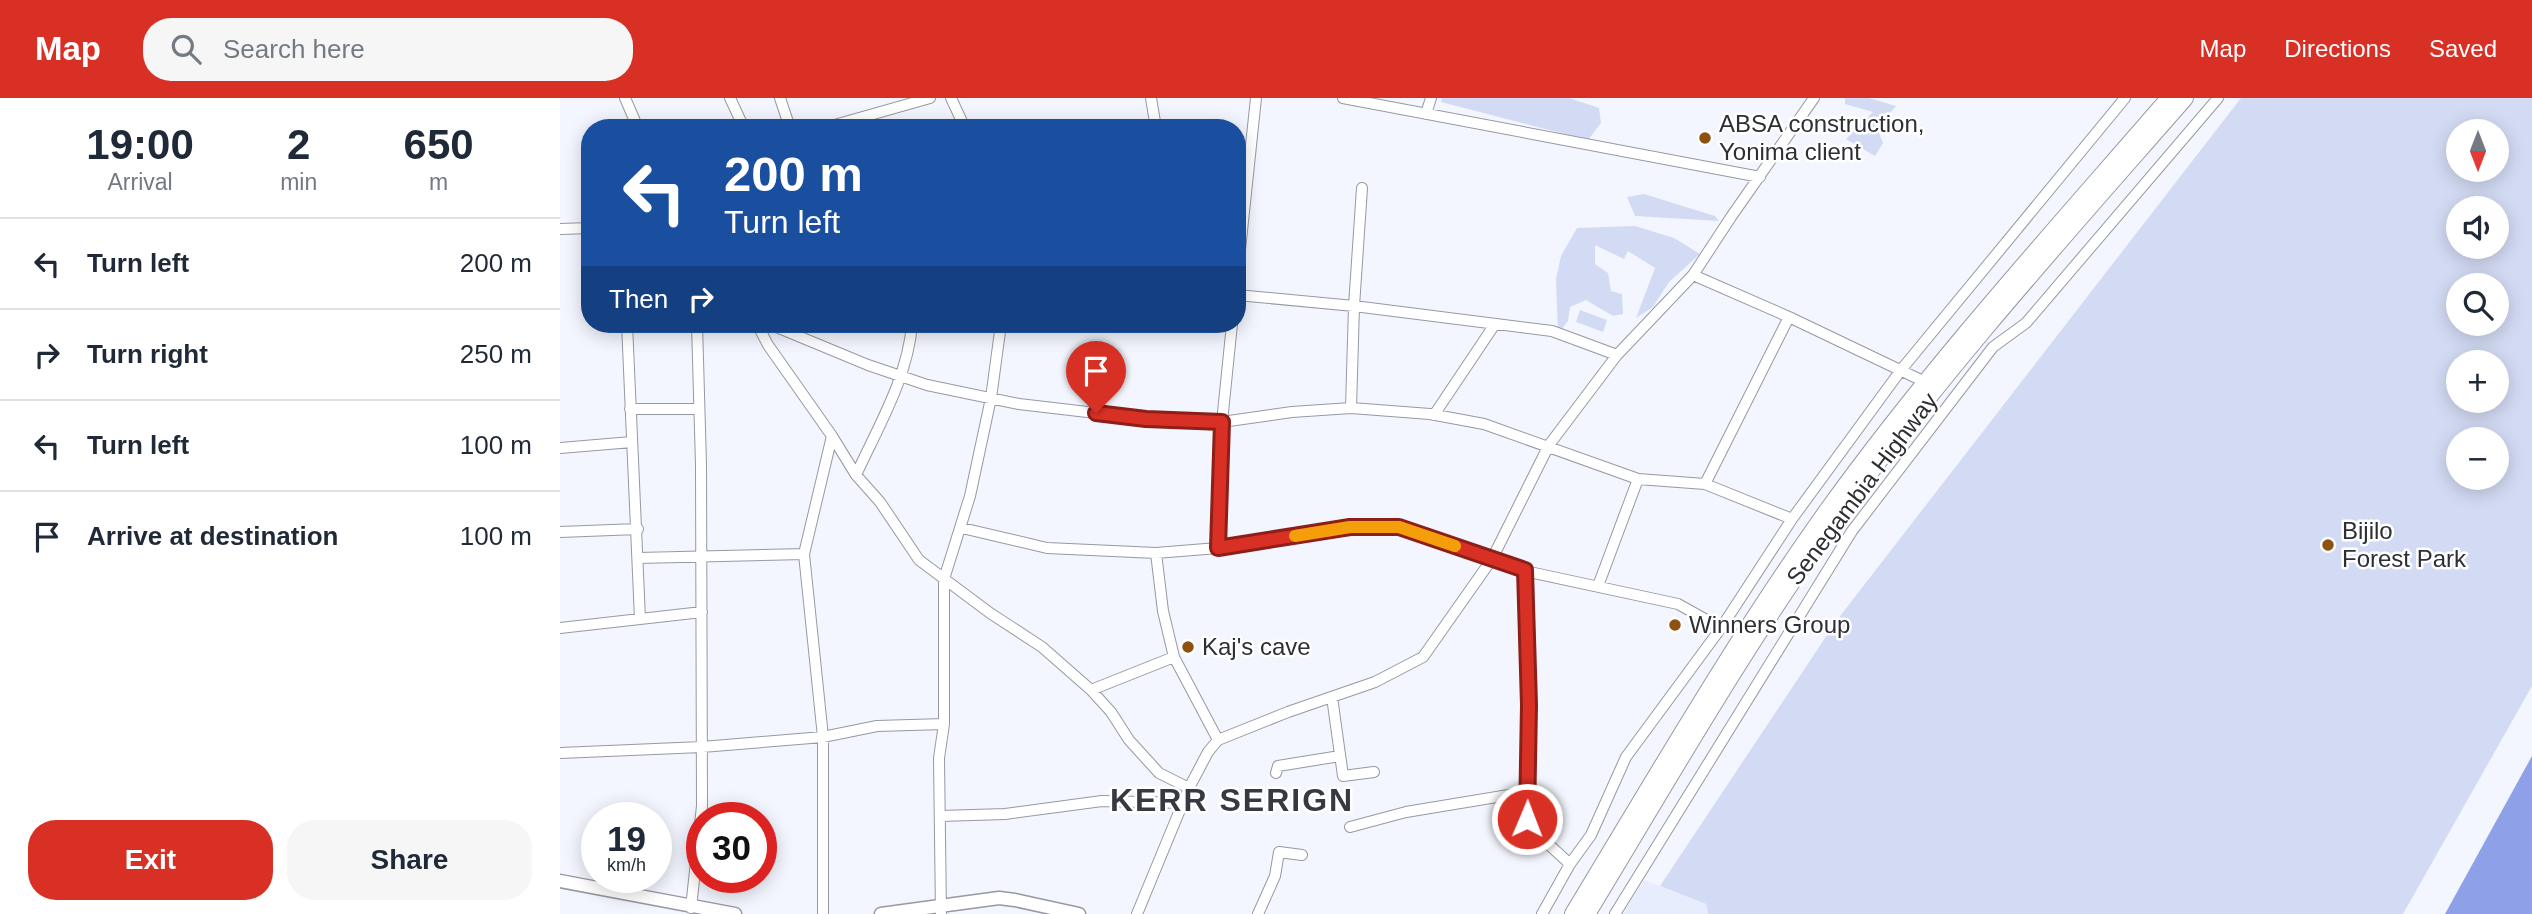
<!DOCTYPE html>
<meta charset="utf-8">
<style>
body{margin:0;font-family:Helvetica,sans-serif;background:#f6f6f7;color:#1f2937;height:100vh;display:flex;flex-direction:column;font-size:26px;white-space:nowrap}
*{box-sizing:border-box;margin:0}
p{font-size:23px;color:#747a83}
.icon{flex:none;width:38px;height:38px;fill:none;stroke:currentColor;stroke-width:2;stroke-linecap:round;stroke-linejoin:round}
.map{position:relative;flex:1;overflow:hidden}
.drawer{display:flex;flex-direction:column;background:#fff;width:560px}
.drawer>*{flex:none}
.guide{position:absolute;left:21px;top:21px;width:665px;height:214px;border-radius:28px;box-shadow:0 4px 18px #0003;background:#1a4fa0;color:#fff;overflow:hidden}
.needle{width:46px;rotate:180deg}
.controls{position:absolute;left:1886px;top:21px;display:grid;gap:14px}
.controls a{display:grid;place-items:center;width:63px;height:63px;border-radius:50%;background:#fff;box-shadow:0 4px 18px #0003;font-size:35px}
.speed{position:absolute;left:21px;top:704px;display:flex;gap:14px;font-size:35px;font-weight:700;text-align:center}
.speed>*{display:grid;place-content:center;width:91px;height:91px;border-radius:50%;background:#fff;box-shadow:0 4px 18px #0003;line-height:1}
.speed small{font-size:18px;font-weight:400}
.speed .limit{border:10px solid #d22;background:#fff;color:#111}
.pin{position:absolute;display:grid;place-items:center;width:60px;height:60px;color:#fff;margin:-72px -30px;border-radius:50% 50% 50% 0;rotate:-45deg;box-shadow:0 0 7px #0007}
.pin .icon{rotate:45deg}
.me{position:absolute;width:77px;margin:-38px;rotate:1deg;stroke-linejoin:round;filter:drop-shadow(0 0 5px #0008)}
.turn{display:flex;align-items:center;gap:24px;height:147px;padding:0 28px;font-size:32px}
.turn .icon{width:91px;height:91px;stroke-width:2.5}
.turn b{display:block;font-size:49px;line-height:60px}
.then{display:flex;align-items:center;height:66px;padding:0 28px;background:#0003;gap:14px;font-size:26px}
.eta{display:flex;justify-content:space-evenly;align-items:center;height:119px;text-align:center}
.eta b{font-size:42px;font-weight:600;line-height:49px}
.primary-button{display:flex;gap:14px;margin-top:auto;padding:14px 28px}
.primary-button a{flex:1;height:80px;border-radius:28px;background:#d93025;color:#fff;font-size:28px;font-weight:600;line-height:80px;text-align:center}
.primary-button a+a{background:#f6f6f7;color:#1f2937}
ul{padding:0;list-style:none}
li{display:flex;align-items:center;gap:21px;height:91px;padding:0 28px;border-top:2px solid #e0e1e3}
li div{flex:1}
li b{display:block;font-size:26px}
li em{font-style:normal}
header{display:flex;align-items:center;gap:42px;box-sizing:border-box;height:98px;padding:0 35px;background:#d93025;color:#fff}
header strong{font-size:33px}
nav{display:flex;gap:38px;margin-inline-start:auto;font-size:24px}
.search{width:490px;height:63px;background:#f6f6f7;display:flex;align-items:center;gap:18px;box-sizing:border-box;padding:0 24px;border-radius:28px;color:#747a83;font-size:26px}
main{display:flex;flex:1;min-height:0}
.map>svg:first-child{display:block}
.built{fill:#e8edfe}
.green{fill:#d3dbf4;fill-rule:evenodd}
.water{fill:#8da0e8}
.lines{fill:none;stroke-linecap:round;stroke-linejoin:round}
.minor-casing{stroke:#9699a2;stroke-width:12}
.tertiary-casing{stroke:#9699a2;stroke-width:15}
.primary-casing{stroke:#9699a2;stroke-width:18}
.minor{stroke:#fff;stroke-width:10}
.tertiary{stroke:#fff;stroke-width:12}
.primary{stroke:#fff;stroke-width:16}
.route-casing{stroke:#8d1f18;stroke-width:18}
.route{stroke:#d93025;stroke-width:12}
.slow{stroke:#f59e0b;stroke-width:12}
.poi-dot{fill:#8d520f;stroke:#fff;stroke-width:2.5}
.labels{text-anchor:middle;stroke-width:5;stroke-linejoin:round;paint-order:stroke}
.poi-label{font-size:24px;fill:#2e2f33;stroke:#fff;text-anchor:start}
.street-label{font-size:24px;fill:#2e2f33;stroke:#fff}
.district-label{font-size:32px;font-weight:bold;letter-spacing:2px;fill:#363941;stroke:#fff}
</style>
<header>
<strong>Map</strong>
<div class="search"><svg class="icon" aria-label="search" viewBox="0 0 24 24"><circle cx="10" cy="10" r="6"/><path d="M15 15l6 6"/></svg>Search here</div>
<nav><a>Map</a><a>Directions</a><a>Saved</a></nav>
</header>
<main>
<section class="drawer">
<div class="eta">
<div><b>19:00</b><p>Arrival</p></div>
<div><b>2</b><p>min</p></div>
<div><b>650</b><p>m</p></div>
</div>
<ul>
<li><svg class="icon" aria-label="left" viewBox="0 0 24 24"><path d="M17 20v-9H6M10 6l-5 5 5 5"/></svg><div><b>Turn left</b></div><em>200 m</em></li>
<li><svg class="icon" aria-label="right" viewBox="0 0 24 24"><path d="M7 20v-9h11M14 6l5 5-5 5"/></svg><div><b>Turn right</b></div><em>250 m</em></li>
<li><svg class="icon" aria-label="left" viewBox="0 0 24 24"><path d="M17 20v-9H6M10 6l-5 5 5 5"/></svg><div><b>Turn left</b></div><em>100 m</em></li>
<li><svg class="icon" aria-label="arrive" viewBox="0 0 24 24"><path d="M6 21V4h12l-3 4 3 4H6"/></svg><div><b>Arrive at destination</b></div><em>100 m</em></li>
</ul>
<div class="primary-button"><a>Exit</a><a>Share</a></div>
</section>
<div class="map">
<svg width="1972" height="816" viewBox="0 0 1972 816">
<rect width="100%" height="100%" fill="#f3f6fe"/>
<!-- built -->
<path class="built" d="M1084,782L1146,806L1148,816H1063Z"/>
<!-- green -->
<path class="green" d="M882,0H1009L1039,10L1041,25L1028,42L881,4Z
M1285,0H1309L1336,8L1317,30L1323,45L1315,58L1286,41L1313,14L1285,6Z
M1681,0H1972V588L1843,816H1148L1146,806L1100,788L1277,522ZM1899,33H1937V72H1899ZM1899,110H1937V149H1899ZM1899,187H1937V226H1899ZM1899,264H1937V303H1899ZM1899,341H1937V380H1899Z
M1084,96L1155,118L1159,123L1075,118L1067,99Z
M1075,128L1114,140L1140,156L1109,184L1093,209L1076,220L1095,170L1068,153L1064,161L1035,147V166L1048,175L1051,193L1062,196L1063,216L1053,218L1026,202L1010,209L1008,223L998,236L996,181L1001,158L1017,130Z
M1020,212L1047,222L1043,234L1016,224Z"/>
<!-- water -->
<path class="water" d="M1972,658V816H1885Z"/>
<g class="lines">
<defs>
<path id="minor" d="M65,0L78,30
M170,0L184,30
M220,0L230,30
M391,0L405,30
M591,0L596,30
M783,0L1200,79
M866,16L871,0
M264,30L370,0
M0,131L30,130
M1133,177L1229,219L1365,284
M677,180L696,0
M677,197L794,208L992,233L1057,257
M67,226L80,521
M197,226L208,247L272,338L296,377L320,404L359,462L430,515L482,549L531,592L551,614L569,642L599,675L629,690
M209,226L308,267L367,287L459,306L587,321L662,324L732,314L791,310L870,316L924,326L1078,381L1145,386L1232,421
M791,310L794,208L802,90
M70,311H139
M874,317L935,226
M0,350L72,344
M296,377C318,329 348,279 352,226
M1145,386L1229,219
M402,430L487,450L596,455L658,450L790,429H839L965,473L1118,506L1161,530
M0,434L78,431
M658,450L662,324L672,226
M596,455L603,513L614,559L658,642
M78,460L244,456
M965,473L969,607L967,721L973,732L1010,766
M1038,488L1078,381
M0,530L142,514
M531,592L614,559
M772,599L783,678L814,674
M0,655L142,649L263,639L317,628L384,626
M716,675L718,668L780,658
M380,718L445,716L542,703L623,705
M790,729L846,714L967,694
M131,810L142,708L141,367L137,226
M263,816V639L244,456L272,338
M381,816L379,660L384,626V481L410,398L431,300L441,226
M577,816L629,690L648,654L658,642L728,614L815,584L863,559L932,461L989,347L1057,257L1133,177L1171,119L1254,0
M698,816L715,778L719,754L742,757
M982,816L1010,766L1031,737L1066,659L1161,530L1232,421L1341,272L1565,0
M1055,816L1292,433L1433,249L1466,225L1658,0"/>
<path id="tertiary" d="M0,783L175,816
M321,816L439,800L455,802L519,816"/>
<path id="primary" d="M1013,816C1096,679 1176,540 1269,410C1373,266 1493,134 1609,0
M1027,816C1109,681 1187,543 1281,414C1386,269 1507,135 1625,0"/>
</defs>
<!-- minor casing -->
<use href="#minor" class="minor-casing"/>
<!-- tertiary casing -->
<use href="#tertiary" class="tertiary-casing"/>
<!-- primary casing -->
<use href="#primary" class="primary-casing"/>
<!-- minor -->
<use href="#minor" class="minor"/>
<!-- tertiary -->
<use href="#tertiary" class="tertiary"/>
<!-- primary -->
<use href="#primary" class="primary"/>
</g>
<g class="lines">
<defs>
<path id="route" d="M536,315L586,321L662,324L658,450L790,429H839L965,472L969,607L967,721"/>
</defs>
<!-- route casing -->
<use href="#route" class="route-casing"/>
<!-- route -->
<use href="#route" class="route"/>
<!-- slow -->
<path class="slow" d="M735,438L790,429H839L895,448"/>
</g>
<!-- markers -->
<g class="poi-dot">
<circle cx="1145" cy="40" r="7"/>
<circle cx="1768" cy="447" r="7"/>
<circle cx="1115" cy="527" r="7"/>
<circle cx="628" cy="549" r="7"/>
</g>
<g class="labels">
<!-- poi labels -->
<g class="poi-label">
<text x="1159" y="34">ABSA construction,<tspan x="1159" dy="28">Yonima client</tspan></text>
<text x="1782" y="441">Bijilo<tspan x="1782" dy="28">Forest Park</tspan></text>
<text x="1129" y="535">Winners Group</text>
<text x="642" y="557">Kaj's cave</text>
</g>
<!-- street labels -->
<g class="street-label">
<text transform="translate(1302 391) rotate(-53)" y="8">Senegambia Highway</text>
</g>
<!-- district labels -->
<g class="district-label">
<text x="672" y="713">KERR SERIGN</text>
</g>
</g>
</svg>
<div class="controls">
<a><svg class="needle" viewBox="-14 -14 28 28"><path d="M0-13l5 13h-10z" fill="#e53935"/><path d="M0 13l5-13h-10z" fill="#747a83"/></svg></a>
<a><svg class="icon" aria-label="sound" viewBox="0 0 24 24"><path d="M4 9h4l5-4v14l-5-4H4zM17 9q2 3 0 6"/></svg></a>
<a><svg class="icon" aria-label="search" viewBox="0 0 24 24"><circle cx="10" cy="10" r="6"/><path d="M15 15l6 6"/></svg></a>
<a>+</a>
<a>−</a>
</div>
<div class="speed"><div>19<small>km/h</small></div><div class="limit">30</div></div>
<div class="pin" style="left:536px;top:315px;background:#d93025"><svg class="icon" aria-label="arrive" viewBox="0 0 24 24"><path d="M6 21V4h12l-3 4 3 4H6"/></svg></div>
<svg class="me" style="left:967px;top:721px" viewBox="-20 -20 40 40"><circle r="17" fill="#d93025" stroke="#fff" stroke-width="3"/><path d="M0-11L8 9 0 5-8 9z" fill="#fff"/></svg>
<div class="guide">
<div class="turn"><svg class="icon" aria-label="left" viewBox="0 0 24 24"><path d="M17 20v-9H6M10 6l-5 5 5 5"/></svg><div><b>200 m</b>Turn left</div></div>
<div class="then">Then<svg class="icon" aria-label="right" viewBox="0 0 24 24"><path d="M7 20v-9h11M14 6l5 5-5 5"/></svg></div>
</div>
</div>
</main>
